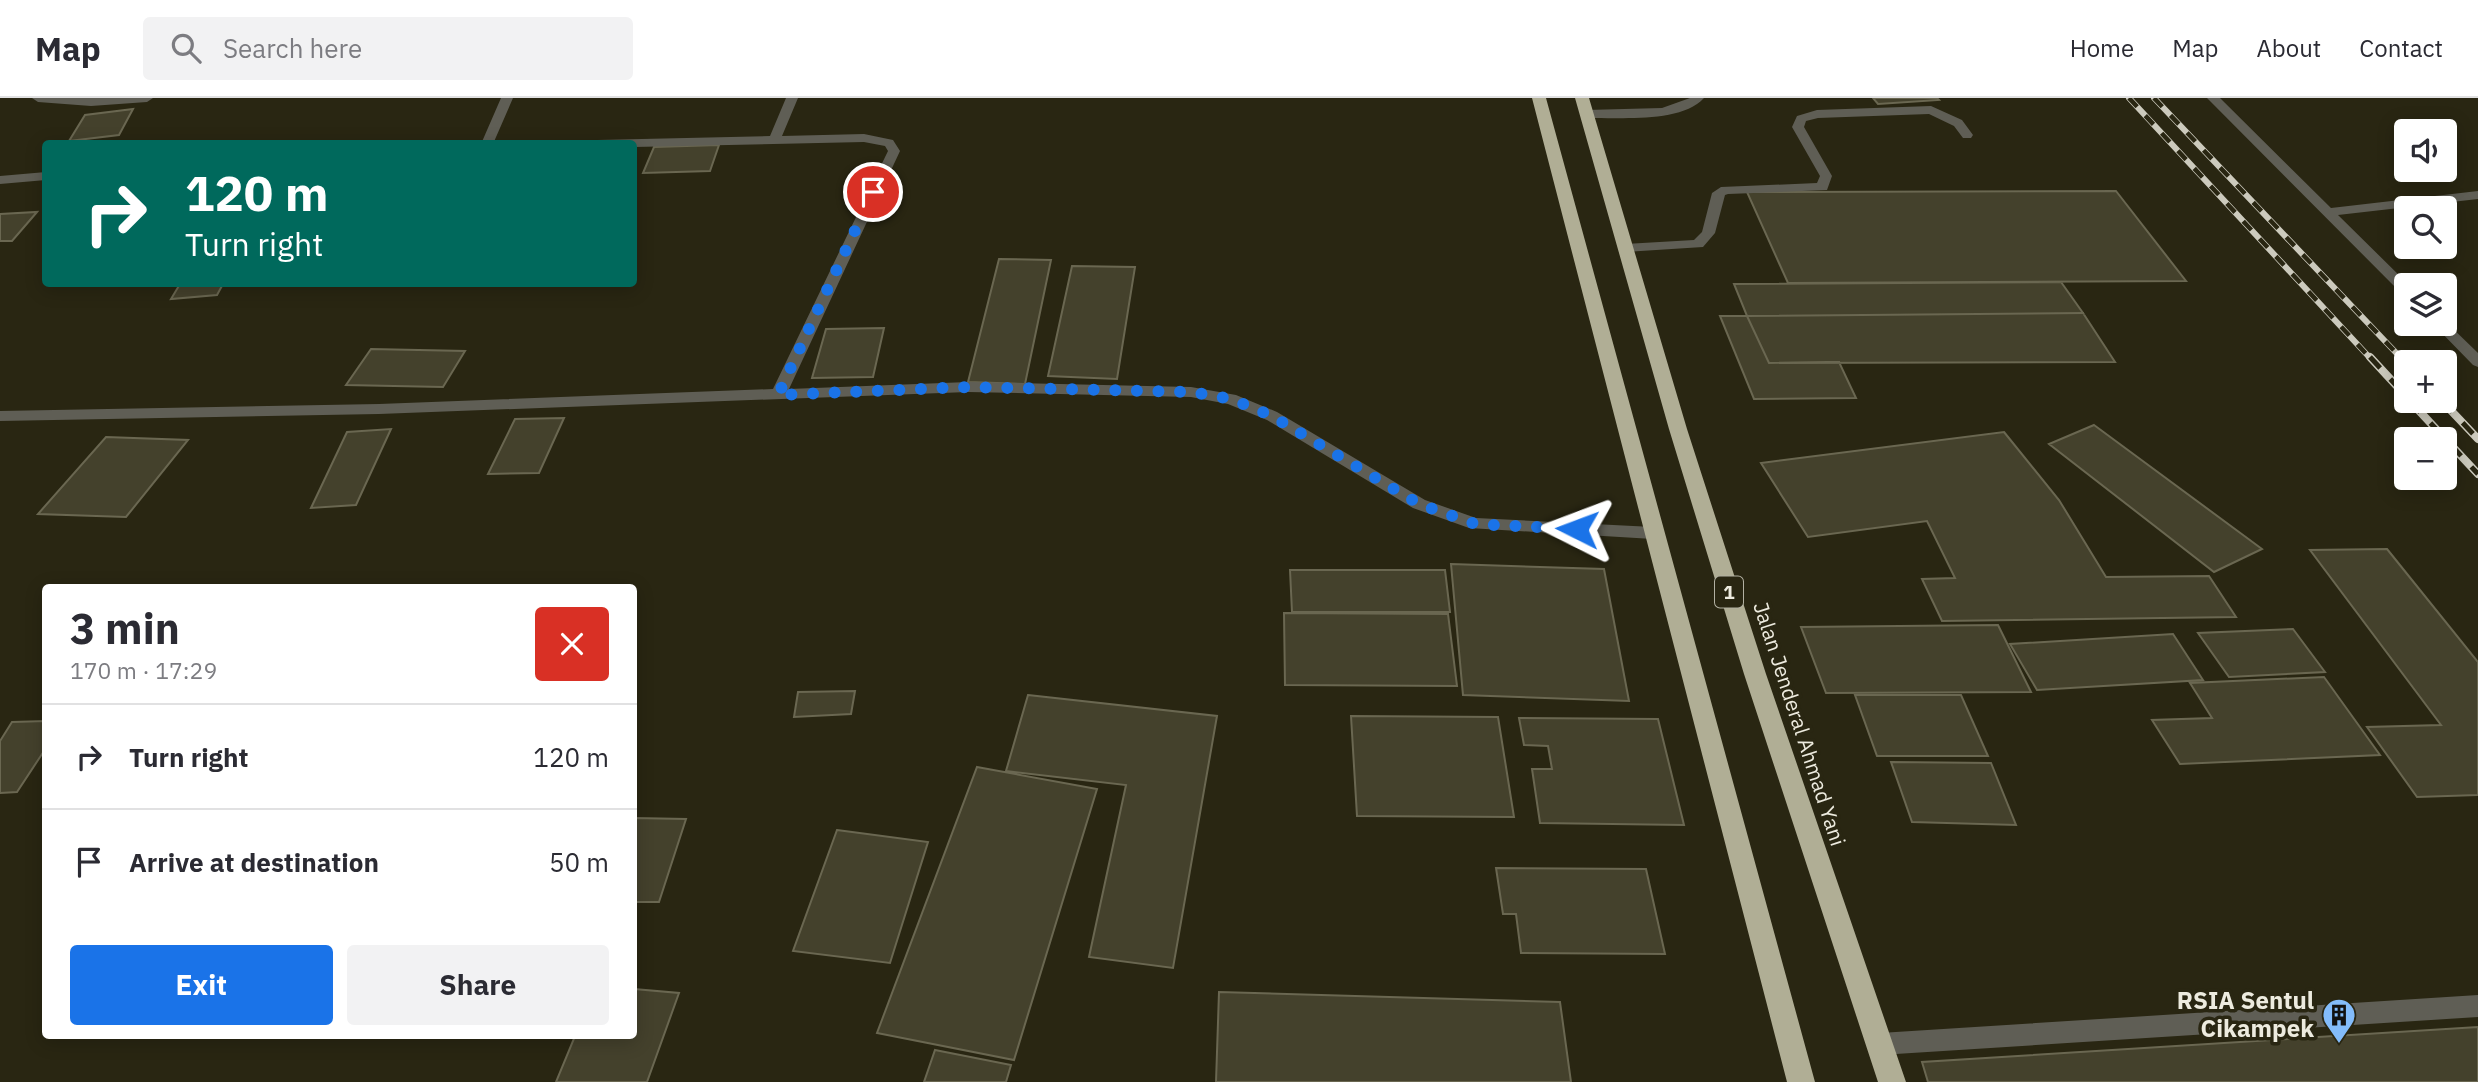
<!DOCTYPE html>
<meta charset="utf-8">
<style>
body{margin:0;font-family:"IBM Plex Sans",sans-serif;background:#f2f2f3;color:#2b2b33;height:100vh;display:flex;flex-direction:column;font-size:26px;white-space:nowrap}
*{box-sizing:border-box;margin:0}
p{font-size:23px;color:#7c7c81}
.icon{flex:none;width:38px;height:38px;fill:none;stroke:currentColor;stroke-width:2;stroke-linecap:round;stroke-linejoin:round}
.map{position:relative;flex:1;overflow:hidden}
.side{position:absolute;left:42px;top:486px;width:595px;height:455px;display:flex;flex-direction:column;background:#fff;border-radius:7px;box-shadow:0 4px 18px #0003}
.side>*{flex:none}
.banner{position:absolute;left:42px;top:42px;width:595px;height:147px;border-radius:7px;box-shadow:0 4px 18px #0003;background:#00695c;color:#fff;overflow:hidden}
.buttons{position:absolute;left:2394px;top:21px;display:grid;gap:14px}
.buttons a{display:grid;place-items:center;width:63px;height:63px;border-radius:7px;background:#fff;box-shadow:0 4px 18px #0003;font-size:35px}
.pin{position:absolute;display:grid;place-items:center;width:60px;height:60px;color:#fff;margin:-30px;border:4px solid #fff;border-radius:50%;box-shadow:0 2px 7px #0007}
.me{position:absolute;width:77px;margin:-38px;rotate:273deg;stroke-linejoin:round;filter:drop-shadow(0 0 5px #0008)}
.turn{display:flex;align-items:center;gap:24px;height:147px;padding:0 28px;font-size:32px}
.turn .icon{width:91px;height:91px;stroke-width:2.5}
.turn b{display:block;font-size:49px;line-height:60px}
.round{display:grid;place-items:center;flex:none;width:74px;height:74px;border-radius:7px;background:#f2f2f3}
.overview{display:flex;align-items:center;justify-content:space-between;height:119px;padding:0 28px}
h1{font-size:42px;font-weight:700;line-height:52px}
.button{display:flex;gap:14px;margin-top:auto;padding:14px 28px}
.button a{flex:1;height:80px;border-radius:7px;background:#1a73e8;color:#fff;font-size:28px;font-weight:700;line-height:80px;text-align:center}
.button a+a{background:#f2f2f3;color:#2b2b33}
ul{padding:0;list-style:none}
li{display:flex;align-items:center;gap:21px;height:105px;padding:0 28px;border-top:2px solid #e1e1e2}
li div{flex:1}
li b{display:block;font-size:26px}
li em{font-style:normal}
header{display:flex;align-items:center;gap:42px;box-sizing:border-box;height:98px;padding:0 35px;background:#fff;border-bottom:2px solid #e1e1e2}
header strong{font-size:33px}
nav{display:flex;gap:38px;margin-inline-start:auto;font-size:24px}
.search{width:490px;height:63px;background:#f2f2f3;display:flex;align-items:center;gap:18px;box-sizing:border-box;padding:0 24px;border-radius:7px;color:#7c7c81;font-size:26px}
.map>svg:first-child{display:block}
.building{fill:#44412c;stroke:#6a6751;stroke-width:2}
.lines{fill:none;stroke-linecap:round;stroke-linejoin:round}
.lane{fill:#5f5e55;fill-rule:evenodd}
.street{fill:#5f5e55;fill-rule:evenodd}
.highway{fill:#b0ae95;fill-rule:evenodd}
.rail-far1-casing{stroke:#cccabd;stroke-width:6}
.rail-casing{stroke:#cccabd;stroke-width:8}
.rail-far1{stroke:#292612;stroke-width:4.5;stroke-dasharray:12;stroke-linecap:butt}
.rail{stroke:#292612;stroke-width:5;stroke-dasharray:15;stroke-linecap:butt}
.route{stroke:#1a73e8;stroke-width:12;stroke-dasharray:0 21.6}
.labels{text-anchor:middle;stroke-width:7;stroke-linejoin:round;paint-order:stroke}
.shield{fill:#292612;stroke:#b2b0a2;stroke-width:2}
.shield-label{font-size:19px;font-weight:bold;fill:#edebdf}
.street-label{font-size:21px;fill:#edebdf;stroke:#292612}
.near-poi-label{font-size:24px;font-weight:bold;fill:#edebdf;stroke:#292612;text-anchor:end}
</style>
<header>
<strong>Map</strong>
<div class="search"><svg class="icon" aria-label="search" viewBox="0 0 24 24"><circle cx="10" cy="10" r="6"/><path d="M15 15l6 6"/></svg>Search here</div>
<nav><a>Home</a><a>Map</a><a>About</a><a>Contact</a></nav>
</header>
<div class="map">
<svg width="2478" height="984" viewBox="0 0 2478 984">
<rect width="100%" height="100%" fill="#292612"/>
<!-- building -->
<path class="building" d="M1873,0H1937L1939,2L1878,6Z
M133,11L119,37L69,43L85,17Z
M719,47L710,73L643,75L654,49Z
M2116,93L2186,183L1788,185L1747,94Z
M37,114L12,143H0V116Z
M999,161L1051,162L1025,286L968,284Z
M1072,168L1135,169L1117,281L1048,278Z
M2061,184L2083,215L1747,218L1734,186Z
M180,186H223L217,197L171,201Z
M2083,215L2115,264L1769,265L1747,218Z
M1720,218H1747L1769,265L1839,264L1856,300L1754,301Z
M884,230L873,279L812,280L826,231Z
M371,251L465,253L443,289L346,287Z
M564,320L539,375L488,376L515,321Z
M2094,327L2262,451L2214,474L2049,346Z
M391,331L356,407L311,410L347,334Z
M2004,334L2059,402L2106,479L2209,478L2236,519L1942,523L1922,481L1955,480L1927,423L1808,439L1761,365Z
M106,339L188,342L126,419L38,416Z
M2387,451L2478,564V697L2417,699L2367,629L2441,627L2310,452Z
M1451,466L1604,471L1629,603L1463,597Z
M1290,472H1445L1450,514H1292Z
M1284,515L1448,516L1457,588L1285,587Z
M1998,527L2031,594L1826,595L1801,529Z
M2293,531L2325,574L2229,579L2198,535Z
M2173,536L2203,582L2037,592L2010,546Z
M2324,579L2380,657L2180,666L2152,622L2212,620L2190,585Z
M855,593L851,616L794,619L798,594Z
M1028,597L1217,618L1173,870L1089,859L1126,687L1006,673Z
M1855,597H1961L1988,658H1877Z
M1351,618L1498,619L1514,719L1357,718Z
M1519,620L1658,621L1684,727L1540,725L1532,671H1552L1548,648L1524,647Z
M46,623V650L17,694L0,695V643L12,624Z
M1891,664L1991,665L2016,727L1912,724Z
M977,669L1097,691L1014,962L877,935Z
M634,720L686,721L659,804H634Z
M837,732L928,744L890,865L793,853Z
M1496,770L1646,771L1665,856L1521,855L1516,816H1503Z
M634,891L679,895L647,984H556L575,938H634Z
M1219,894L1560,904L1571,984H1216Z
M2478,929V984H1928L1922,964Z
M935,952L1011,967L1006,984H924Z"/>
<g class="lines">
<!-- lane -->
<path class="lane" d="M1690,0H1704C1680,26 1619,19 1586,20L1580,16L1586,12L1662,10Z
M1931,8L1962,22L1973,37L1971,40H1963L1954,28L1929,16L1818,20L1806,23L1804,29L1832,78L1827,92L1728,96L1725,97L1715,135L1703,149L1625,154L1618,150L1625,146L1694,142L1702,134L1712,95L1721,89L1817,85L1820,78L1792,29L1797,18L1817,12Z
M2478,897V919L1880,957L1872,954L1869,946L1872,938L1880,935Z"/>
<!-- street -->
<path class="street" d="M32,0H153L147,4L91,8L38,4Z
M501,0H513L493,46H481Z
M786,0H798L782,38L864,36L893,42L900,53L789,291L968,284L1191,289L1236,297L1277,314L1425,402L1476,420L1653,429L1661,435L1653,441L1469,430L1413,410L1267,322L1228,306L1191,299L968,294L379,316L0,323V313L379,306L773,291L888,53L885,48L864,44L634,49V46H591L597,42L770,38Z
M2207,0H2220L2331,110L2478,93V101L2338,117L2409,187H2406V196L2401,195Z
M46,74V82L0,86V78Z
M2445,223L2478,255V269L2473,267L2433,226H2445Z"/>
<!-- highway -->
<path class="highway" d="M1532,0H1546L1815,984H1787Z
M1575,0H1589L1687,331L1766,576L1906,984H1878L1744,576L1669,331Z"/>
<defs>
<path id="rail-far1" d="M2129,0L2371,261
M2154,0L2402,261"/>
<path id="rail" d="M2370,259L2406,298
M2400,259L2406,265
M2410,303L2478,376
M2442,303L2478,341"/>
</defs>
<!-- rail-far1 casing -->
<use href="#rail-far1" class="rail-far1-casing"/>
<!-- rail casing -->
<use href="#rail" class="rail-casing"/>
<!-- rail-far1 -->
<use href="#rail-far1" class="rail-far1"/>
<!-- rail -->
<use href="#rail" class="rail"/>
</g>
<g class="lines">
<!-- route -->
<path class="route" d="M873,94L778,297L968,289L1191,294L1231,301L1272,318L1419,406L1475,426L1577,431"/>
</g>
<!-- icons -->
<defs>
<symbol id="building-pin" viewBox="-11 -11 22 30"><path d="M0 17L-7.5 6A9.5 9.5 0 1 1 7.5 6Z" fill="#83bcfb" stroke="#292612"/><path d="M-4-6H4V6H1V3H-1V6H-4ZM-2.5-4.3h1.7v1.8h-1.7ZM.8-4.3h1.7v1.8H.8ZM-2.5-1h1.7V.8h-1.7ZM.8-1h1.7V.8H.8Z" fill="#111"/></symbol>
</defs>
<g fill-rule="evenodd">
<use href="#building-pin" x="2320" y="898" width="38" height="52"/>
</g>
<g class="labels">
<!-- shield labels -->
<rect class="shield" x="1715" y="478.5" width="28" height="31" rx="5"/>
<g class="shield-label">
<text x="1729" y="501">1</text>
</g>
<!-- street labels -->
<g class="street-label">
<text transform="translate(1799 626) rotate(72)" y="7">Jalan Jenderal Ahmad Yani</text>
</g>
<!-- near-poi labels -->
<g class="near-poi-label">
<text x="2314" y="911">RSIA Sentul<tspan x="2314" dy="28">Cikampek</tspan></text>
</g>
</g>
</svg>
<div class="buttons">
<a><svg class="icon" aria-label="sound" viewBox="0 0 24 24"><path d="M4 9h4l5-4v14l-5-4H4zM17 9q2 3 0 6"/></svg></a>
<a><svg class="icon" aria-label="search" viewBox="0 0 24 24"><circle cx="10" cy="10" r="6"/><path d="M15 15l6 6"/></svg></a>
<a><svg class="icon" aria-label="layers" viewBox="0 0 24 24"><path d="M12 4l9 5-9 5-9-5zM3 14l9 5 9-5"/></svg></a>
<a>+</a>
<a>−</a>
</div>
<div class="pin" style="left:873px;top:94px;background:#d93025"><svg class="icon" aria-label="arrive" viewBox="0 0 24 24"><path d="M6 21V4h12l-3 4 3 4H6"/></svg></div>
<svg class="me" style="left:1577px;top:431px" viewBox="-20 -20 40 40"><path d="M0-17L14 15 0 8-14 15z" fill="#1a73e8" stroke="#fff" stroke-width="4"/></svg>
<div class="banner">
<div class="turn"><svg class="icon" aria-label="right" viewBox="0 0 24 24"><path d="M7 20v-9h11M14 6l5 5-5 5"/></svg><div><b>120 m</b>Turn right</div></div>
</div>
<section class="side">
<div class="overview"><div><h1>3 min</h1><p>170 m · 17:29</p></div><a class="round" style="background:#d93025;color:#fff"><svg class="icon" aria-label="close" viewBox="0 0 24 24"><path d="M6 6l12 12M18 6L6 18"/></svg></a></div>
<ul>
<li><svg class="icon" aria-label="right" viewBox="0 0 24 24"><path d="M7 20v-9h11M14 6l5 5-5 5"/></svg><div><b>Turn right</b></div><em>120 m</em></li>
<li><svg class="icon" aria-label="arrive" viewBox="0 0 24 24"><path d="M6 21V4h12l-3 4 3 4H6"/></svg><div><b>Arrive at destination</b></div><em>50 m</em></li>
</ul>
<div class="button"><a>Exit</a><a>Share</a></div>
</section>
</div>
